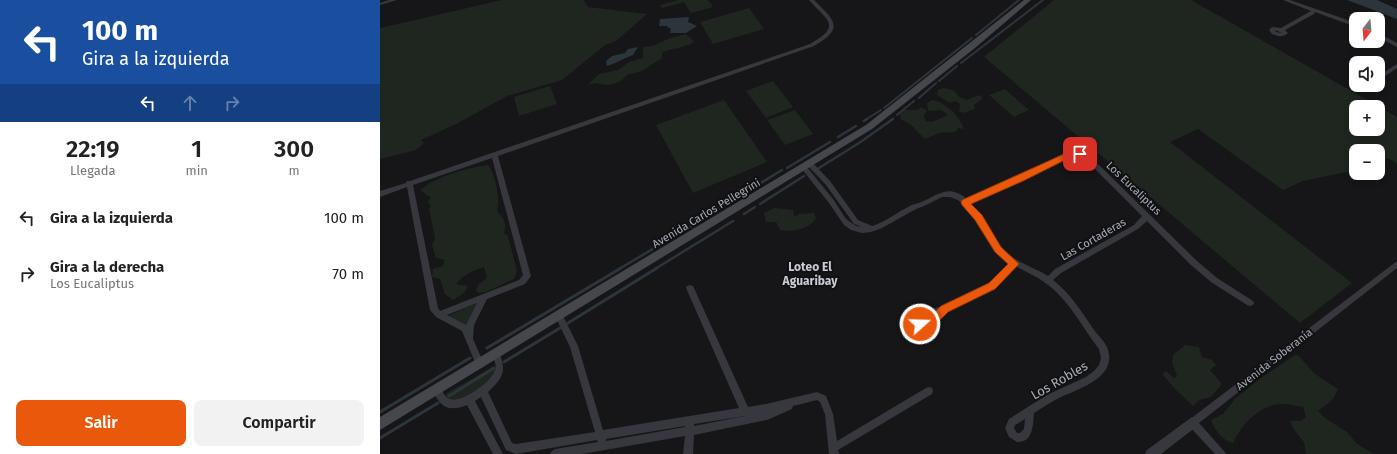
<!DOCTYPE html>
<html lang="es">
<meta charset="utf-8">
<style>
body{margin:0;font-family:"Fira Sans",sans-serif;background:#f2f2f2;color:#222;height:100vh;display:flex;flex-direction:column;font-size:15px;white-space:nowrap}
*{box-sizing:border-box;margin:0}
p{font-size:13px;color:#767676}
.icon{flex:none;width:22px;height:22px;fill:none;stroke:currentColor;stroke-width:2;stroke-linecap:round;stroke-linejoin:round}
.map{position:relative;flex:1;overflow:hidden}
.drawer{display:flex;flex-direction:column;background:#fff;width:380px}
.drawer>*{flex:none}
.top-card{background:#1a4fa0;color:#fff;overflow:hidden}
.needle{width:26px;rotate:196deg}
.fabs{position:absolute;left:969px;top:12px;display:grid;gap:8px}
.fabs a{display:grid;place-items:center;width:36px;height:36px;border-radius:8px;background:#fff;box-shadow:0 2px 6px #0003;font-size:20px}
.pin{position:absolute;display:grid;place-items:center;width:34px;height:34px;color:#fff;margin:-17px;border-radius:8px;box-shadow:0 2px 6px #0006}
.me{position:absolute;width:44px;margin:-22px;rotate:70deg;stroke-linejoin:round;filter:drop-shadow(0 0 3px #0008)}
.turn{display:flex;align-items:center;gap:14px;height:84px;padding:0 16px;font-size:18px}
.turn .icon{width:52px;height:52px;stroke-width:2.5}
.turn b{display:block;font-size:28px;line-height:34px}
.lanes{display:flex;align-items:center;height:38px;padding:0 16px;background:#0003;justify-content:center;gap:20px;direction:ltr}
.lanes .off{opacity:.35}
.eta{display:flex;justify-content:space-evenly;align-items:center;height:68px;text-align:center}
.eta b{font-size:24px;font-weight:600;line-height:28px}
.button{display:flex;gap:8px;margin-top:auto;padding:8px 16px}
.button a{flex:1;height:46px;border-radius:8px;background:#ea580c;color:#fff;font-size:16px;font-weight:600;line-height:46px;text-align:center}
.button a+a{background:#f2f2f2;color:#222}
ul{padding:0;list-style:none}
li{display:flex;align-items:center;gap:12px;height:56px;padding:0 16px}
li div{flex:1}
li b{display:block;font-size:15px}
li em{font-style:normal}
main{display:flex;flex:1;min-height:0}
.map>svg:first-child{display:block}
.green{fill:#1e261f;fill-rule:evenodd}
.water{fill:#2c353c}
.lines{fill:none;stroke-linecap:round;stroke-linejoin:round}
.stream-far2{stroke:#2c353c;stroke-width:2}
.stream-far1{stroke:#2c353c;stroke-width:2.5}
.stream{stroke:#2c353c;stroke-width:3}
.minor{fill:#37383d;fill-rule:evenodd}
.tertiary{fill:#37383d;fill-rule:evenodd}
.secondary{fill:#45474d;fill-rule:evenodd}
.route{fill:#ea580c;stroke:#983908}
.labels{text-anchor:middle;stroke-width:4;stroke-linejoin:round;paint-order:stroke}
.street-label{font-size:11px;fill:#a8adb8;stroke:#111113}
.neighbourhood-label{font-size:12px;font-weight:bold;fill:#c9ccd4;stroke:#111113}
.near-street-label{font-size:13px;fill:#a8adb8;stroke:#111113}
</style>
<main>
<section class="drawer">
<div class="top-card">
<div class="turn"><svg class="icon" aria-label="left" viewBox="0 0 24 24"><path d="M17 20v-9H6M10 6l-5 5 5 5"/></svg><div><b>100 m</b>Gira a la izquierda</div></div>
<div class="lanes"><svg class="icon" aria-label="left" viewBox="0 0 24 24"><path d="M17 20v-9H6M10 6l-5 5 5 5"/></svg><svg class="icon off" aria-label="ahead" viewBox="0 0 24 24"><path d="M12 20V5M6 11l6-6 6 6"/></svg><svg class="icon off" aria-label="right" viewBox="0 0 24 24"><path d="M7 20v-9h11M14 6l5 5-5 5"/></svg></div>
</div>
<div class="eta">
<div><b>22:19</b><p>Llegada</p></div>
<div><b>1</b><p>min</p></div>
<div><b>300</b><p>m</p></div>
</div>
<ul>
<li><svg class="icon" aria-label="left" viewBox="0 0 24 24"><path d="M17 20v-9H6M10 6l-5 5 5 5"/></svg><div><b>Gira a la izquierda</b></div><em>100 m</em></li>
<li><svg class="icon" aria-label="right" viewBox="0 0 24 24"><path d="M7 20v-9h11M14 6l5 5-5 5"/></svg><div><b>Gira a la derecha</b><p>Los Eucaliptus</p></div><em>70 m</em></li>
</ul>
<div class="button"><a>Salir</a><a>Compartir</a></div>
</section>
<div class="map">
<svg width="1017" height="454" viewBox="0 0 1017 454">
<rect width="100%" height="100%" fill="#161618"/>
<!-- green -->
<path class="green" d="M122,0H204L208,7L267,14L236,41L225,45L182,80L127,96L76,124L41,140L44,143L36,150L0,159V28Z
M298,0H328L333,7L311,13L304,2L282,8L280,5Z
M674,0H811L1017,117V164L1008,158L998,164V151H976V170L923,181L903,190L818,129L790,142L972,283L920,323L604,57ZM976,107H998V129H976Z
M369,8L384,29L333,44L320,22Z
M306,34L314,42C304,49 292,47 282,53V58L262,71L247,75L242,80L234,84L226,85L215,83L208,85L219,74L238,70L249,62L263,58V47L273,46L290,38Z
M393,81L413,107L386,118L366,91Z
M170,86L177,104L139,116L134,97Z
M563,88C570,89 576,90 579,97L587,100L599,95L603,98L594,105L595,109L583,113L579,111L580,104L576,101L570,103L557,95L558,90Z
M625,89L649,110L634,117L609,95Z
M344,100L387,162L313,193L276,125Z
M552,100C565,102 580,116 584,129L578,128L576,132L559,133L545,139C537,132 531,122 521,120L520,115L524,110H538L540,108H543L547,111L544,115L545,121L552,122L568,115L561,110L548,111L547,103Z
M415,110L433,134L405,145L387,120Z
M108,165C115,173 121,201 117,211C124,218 127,223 124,233L128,236L137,271L134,279L106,292L99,293L96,290L99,284L107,278L104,267C94,270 83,275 76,284L88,286L84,293L73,300L65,294L60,279L52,277L53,269L63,266L65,260L56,258L52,245L55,238L49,209L51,206L48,202L51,198L40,190C58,176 85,168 108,165Z
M394,208L413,210L414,217L419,214L434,213L436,218C428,230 413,232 400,230L396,222H386L384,213Z
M97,303L86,326L68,316Z
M805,345L819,347L822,357L832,360L836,365L830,370L842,384L831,397L819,400L813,406L794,388L782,374L786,371L794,378L797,376L792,363L793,355Z
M915,355H918L935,374L958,389L953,399L938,411L945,418L967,432L977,444L994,454H926L924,442L914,430L910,421H921L926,417L923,407C917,406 909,404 902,404C880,404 861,425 853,443C842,440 835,431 831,420L843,414L855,399L878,380Z
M114,366L116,372C103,388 90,401 68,399L66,396L67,393Z"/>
<!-- water -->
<path class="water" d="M967,0H997L1017,9V19Z
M309,17L308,22L317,26L306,33H290L291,29L286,26H279L280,19Z
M258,47L253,55C244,58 237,63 227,66L226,61L232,56L245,53L248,49Z"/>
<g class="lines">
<!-- stream-far2 -->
<path class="stream-far2" d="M596,35L639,0
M581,63L663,0
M559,81L577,66
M539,98L556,83
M504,108L592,38
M517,115L534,101
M485,120L501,110
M511,120L513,119"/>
<!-- stream-far1 -->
<path class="stream-far1" d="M484,121L487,119
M458,137L476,126
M407,168L450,142
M439,168L479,143L513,119
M380,204L424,176
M330,214L402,170
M364,214L375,207
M308,228L325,217
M239,269L303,231
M275,269L353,221"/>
<!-- stream -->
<path class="stream" d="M188,323L277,268
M107,348L241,268
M124,362L180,328
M69,396L114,368
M0,412L90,358
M0,438L58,403"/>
<!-- minor -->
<path class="minor" d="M9,0H17L0,5V3Z
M429,0H434C455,21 465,28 434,46L118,156L151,276L145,284L107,299L94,325L93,339L104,364L103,367L100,368L97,367L82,331L56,317L50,310L27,187L0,197V191L26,183L27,181H30L430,44C463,25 447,21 429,0ZM112,158L143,275L139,280L60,311L58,308L33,185ZM97,303L86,325L67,315Z
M903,0H910L976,23V27L935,12L934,14L905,30L908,33C902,38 898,36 892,34L889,30L892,27L901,28L931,11ZM895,30L902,33L896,32Z
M998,33L1017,43V47L998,37Z
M1017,64V68L998,81V76Z
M998,83L1001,85L994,89L984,85H998Z
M698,151L719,165L817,261L837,278L873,301L874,303L873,305L870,306L867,305L831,282L811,265L767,221L758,229L681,273L673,280C690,293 702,312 714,330C718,335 724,341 727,347C739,377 700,388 681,397C671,402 663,407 654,413C653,425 653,443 637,442L629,437L625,428L629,419L654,403L669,394L706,377L714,371L719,365L721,358L719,349C702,327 688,298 664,282C656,276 646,272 637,267L615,288L568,311L552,327L544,329L535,323L534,321L536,312L564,306L609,284L630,264L620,256L614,250L591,212L578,200L570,197H562L544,206L536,209L502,228L491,232L482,233L471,230L464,225L449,203L421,168L422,166H426L453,199L466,219L476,226L482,227L474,224L446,185L428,166L427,164L428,162H432L450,181L478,220L492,226C506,222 517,212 530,206C533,204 536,204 539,203C558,196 567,183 587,199L638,177L686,152ZM697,155L715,169L762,216L754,225L675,269L668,276C654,267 637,263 625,251C610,238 604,218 591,203L642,181L689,156ZM554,315L545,321L542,319L543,317ZM645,419L644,429L640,433H637L634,428L635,425Z
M1017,261V268L819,423L844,451L846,454H835L809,426L808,423L809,420Z
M310,285L313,286L314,288L368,407L386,404L437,392L446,396L453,414L457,441L546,388L549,387L552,388L553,391L552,394L458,450L459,454H449L445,414L440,402L437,400L413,406L412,409L387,420L314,435L313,454H303L305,436L202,454H170L172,451L175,449L218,442L217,440L136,454L126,450L101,397L95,401L123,454H113L87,405C69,412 60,408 53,390L54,387L57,386C63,388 63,397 70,399C82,403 112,382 115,370C117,365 114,360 112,355L113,352L116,351L119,352C127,372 123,378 108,392L132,443L136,444L215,432L190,347L175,316L176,314L179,313L182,314L198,346L223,430L359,408L306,288L307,286ZM365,416L314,426V424ZM305,426V427L226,441V439Z"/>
<!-- tertiary -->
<path class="tertiary" d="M812,417L816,419L818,423L816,427L781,454H765L767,450Z"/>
<!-- secondary -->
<path class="secondary" d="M644,0H651L595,48L492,129L0,430V417L486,125Z"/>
</g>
<!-- route -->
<path class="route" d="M693,150L703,152L705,154L700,157H691L643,181L591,204L602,215L621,247L639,264L615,289L568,312L552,328L544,330L536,327L535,324L536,320L540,319L546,320L561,306L609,283L628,264L615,252L595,220L582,205L581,203L582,200Z"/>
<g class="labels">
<!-- street labels -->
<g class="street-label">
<text transform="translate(754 188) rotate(44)" y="4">Los Eucaliptus</text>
<text transform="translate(326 213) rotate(-31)" y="4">Avenida Carlos Pellegrini</text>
<text transform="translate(713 239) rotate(-30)" y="4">Las Cortaderas</text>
<text transform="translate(894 359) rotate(-38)" y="4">Avenida Soberanía</text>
</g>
<!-- neighbourhood labels -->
<g class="neighbourhood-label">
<text x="430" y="271">Loteo El<tspan x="430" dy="14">Aguaribay</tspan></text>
</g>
<!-- near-street labels -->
<g class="near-street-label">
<text transform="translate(679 380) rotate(-30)" y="5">Los Robles</text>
</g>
</g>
</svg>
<div class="fabs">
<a><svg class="needle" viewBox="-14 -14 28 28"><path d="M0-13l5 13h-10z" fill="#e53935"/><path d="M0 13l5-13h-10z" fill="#767676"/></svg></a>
<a><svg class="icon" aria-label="sound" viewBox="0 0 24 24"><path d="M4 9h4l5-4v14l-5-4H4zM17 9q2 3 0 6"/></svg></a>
<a>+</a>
<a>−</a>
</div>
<div class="pin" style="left:700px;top:154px;background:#d93025"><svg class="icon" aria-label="arrive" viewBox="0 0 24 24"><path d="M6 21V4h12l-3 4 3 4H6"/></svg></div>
<svg class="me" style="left:540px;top:324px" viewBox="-20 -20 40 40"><circle r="17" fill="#ea580c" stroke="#fff" stroke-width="3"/><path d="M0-11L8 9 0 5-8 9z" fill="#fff"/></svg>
</div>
</main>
